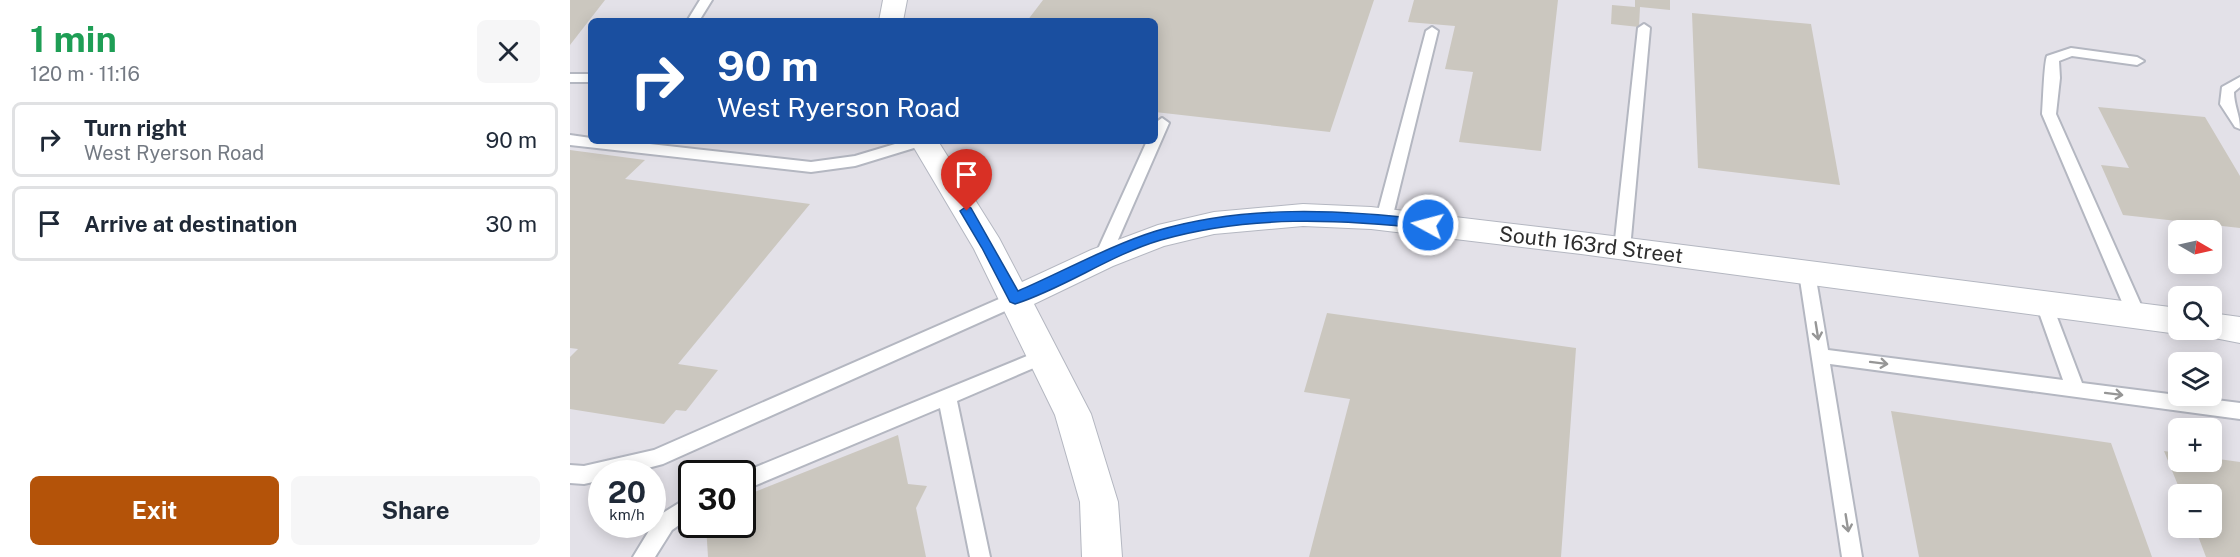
<!DOCTYPE html>
<meta charset="utf-8">
<style>
body{margin:0;font-family:"Public Sans",sans-serif;background:#f6f6f7;color:#1f2937;height:100vh;display:flex;flex-direction:column;font-size:22px;white-space:nowrap}
*{box-sizing:border-box;margin:0}
p{font-size:20px;color:#747a83}
.icon{flex:none;width:33px;height:33px;fill:none;stroke:currentColor;stroke-width:2;stroke-linecap:round;stroke-linejoin:round}
.map{position:relative;flex:1;overflow:hidden}
.sheet{display:flex;flex-direction:column;background:#fff;width:570px}
.sheet>*{flex:none}
.hud{position:absolute;left:18px;top:18px;width:570px;height:126px;border-radius:9px;box-shadow:0 3px 15px #0003;background:#1a4fa0;color:#fff;overflow:hidden}
.needle{width:39px;rotate:99deg}
.buttons{position:absolute;left:1598px;top:220px;display:grid;gap:12px}
.buttons a{display:grid;place-items:center;width:54px;height:54px;border-radius:9px;background:#fff;box-shadow:0 3px 15px #0003;font-size:30px}
.speed{position:absolute;left:18px;top:460px;display:flex;gap:12px;font-size:30px;font-weight:700;text-align:center}
.speed>*{display:grid;place-content:center;width:78px;height:78px;border-radius:50%;background:#fff;box-shadow:0 3px 15px #0003;line-height:1}
.speed small{font-size:15px;font-weight:400}
.speed .limit{border:3px solid #111;border-radius:9px;background:#fff;color:#111}
.pin{position:absolute;display:grid;place-items:center;width:51px;height:51px;color:#fff;margin:-62px -26px;border-radius:50% 50% 50% 0;rotate:-45deg;box-shadow:0 0 6px #0007}
.pin .icon{rotate:45deg}
.me{position:absolute;width:66px;margin:-33px;rotate:277deg;stroke-linejoin:round;filter:drop-shadow(0 0 4px #0008)}
.turn{display:flex;align-items:center;gap:21px;height:126px;padding:0 30px;font-size:27px}
.turn .icon{width:78px;height:78px;stroke-width:2.5}
.turn b{display:block;font-size:42px;line-height:51px}
.round{display:grid;place-items:center;flex:none;width:63px;height:63px;border-radius:9px;background:#f6f6f7}
.summary{display:flex;align-items:center;justify-content:space-between;height:102px;padding:0 30px}
h1{font-size:36px;font-weight:700;line-height:45px;color:#1e9e55}
.action{display:flex;gap:12px;margin-top:auto;padding:12px 30px}
.action a{flex:1;height:69px;border-radius:9px;background:#b45309;color:#fff;font-size:24px;font-weight:700;line-height:69px;text-align:center}
.action a+a{background:#f6f6f7;color:#1f2937}
ul{padding:0;list-style:none}
li{display:flex;align-items:center;gap:18px;height:75px;margin:0 12px 9px;padding:0 18px;border:3px solid #e0e1e3;border-radius:9px}
li div{flex:1}
li b{display:block;font-size:22px}
li em{font-style:normal}
main{display:flex;flex:1;min-height:0}
.map>svg:first-child{display:block}
.industrial{fill:#e3e1e8;fill-rule:evenodd}
.building{fill:#cbc7bf}
.lines{fill:none;stroke-linecap:round;stroke-linejoin:round}
.service-casing{stroke:#b4b7c1;stroke-width:4}
.minor-casing{stroke:#b4b7c1;stroke-width:2}
.service{fill:#fff;fill-rule:evenodd}
.minor{fill:#fff;fill-rule:evenodd}
.oneway{stroke:#969696}
.route{fill:#1a73e8;stroke:#114b97;stroke-width:1.5}
.labels{text-anchor:middle;stroke-width:4.5;stroke-linejoin:round;paint-order:stroke}
.street-label{font-size:21px;fill:#2e2e2e;stroke:#fff}
</style>
<main>
<section class="sheet">
<div class="summary"><div><h1>1 min</h1><p>120 m · 11:16</p></div><a class="round"><svg class="icon" aria-label="close" viewBox="0 0 24 24"><path d="M6 6l12 12M18 6L6 18"/></svg></a></div>
<ul>
<li><svg class="icon" aria-label="right" viewBox="0 0 24 24"><path d="M7 20v-9h11M14 6l5 5-5 5"/></svg><div><b>Turn right</b><p>West Ryerson Road</p></div><em>90 m</em></li>
<li><svg class="icon" aria-label="arrive" viewBox="0 0 24 24"><path d="M6 21V4h12l-3 4 3 4H6"/></svg><div><b>Arrive at destination</b></div><em>30 m</em></li>
</ul>
<div class="action"><a>Exit</a><a>Share</a></div>
</section>
<div class="map">
<svg width="1670" height="557" viewBox="0 0 1670 557">
<rect width="100%" height="100%" fill="#efe9e1"/>
<!-- industrial -->
<path class="industrial" d="M0,0H1670V557H0ZM21,21H585V141H21ZM1608,231H1641V264H1608ZM1608,297H1641V330H1608ZM1608,363H1641V396H1608ZM1608,429H1641V462H1608ZM32,474H82V525H32ZM122,474H172V525H122ZM1608,495H1641V528H1608Z"/>
<!-- building -->
<path class="building" d="M0,0H35L0,45Z
M473,0H804L760,132L585,112V21H457Z
M844,0H988L971,151L889,142L903,72L875,69L885,26L838,22Z
M1065,0H1100V10L1070,7L1069,27L1041,24L1042,5L1065,7Z
M1122,13L1241,24L1270,185L1128,168Z
M1528,107L1635,117L1670,176V228L1553,215L1531,165L1559,168Z
M0,150L75,160L55,179L240,204L108,364L148,370L116,411L106,410L94,424L0,409V357L8,349L0,348Z
M757,313L1006,348L991,557H739L780,399L734,392Z
M1321,411L1541,443L1582,557H1349Z
M328,435L338,484L357,486L346,508L356,557H138L136,525H172V497Z
M1594,451L1608,453V462H1641V458L1670,462V557H1636L1625,528H1641V495H1612Z"/>
<g class="lines">
<defs>
<path id="service" d="M130,0H142L129,21H117Z
M1074,24L1080,28L1060,249L1058,253H1046L1044,249L1068,28Z
M862,27L868,31L822,219L820,223H808L806,219L856,31Z
M1501,48L1567,57L1574,61L1567,65L1502,56L1489,61L1490,78L1486,114L1576,316L1573,321L1567,323L1561,321L1558,316L1472,114C1473,102 1474,63 1477,56Z
M0,74H21V82H0Z
M1670,77V87L1664,92C1664,106 1670,114 1670,129L1665,127L1650,104L1652,87Z
M592,118L599,123L540,258L538,262H526L524,258L577,141H585V123Z
M0,135L21,138V141H53L241,162L285,156L335,141H359L357,144L285,166L241,172L0,145Z
M1237,267L1243,269L1245,273L1258,350L1493,380L1466,304L1468,299L1474,297L1480,299L1482,304L1512,383L1670,403V419L1260,364L1292,557H1272L1229,273L1231,269Z
M445,292L451,294L453,299L451,304L93,464L55,474H32V480L14,484L0,483V465L14,466L84,450Z
M474,349L480,351L483,356L480,361L387,401L420,557H400L370,408L172,491V474H169Z
M122,495V516L102,530L85,557H63L88,516Z"/>
<path id="minor" d="M313,0H337L333,21H309Z
M340,141H368L429,238L452,282L521,250L588,225L644,212L733,204L801,207L1011,232L1608,308V330H1620L1608,334L1011,254L801,229L733,226L644,234L594,246L543,266L464,304L521,414L548,502L552,557H512L510,502L485,415L404,249Z
M1641,313L1670,317V343L1629,335L1627,330H1641Z"/>
</defs>
<!-- service casing -->
<use href="#service" class="service-casing"/>
<!-- minor casing -->
<use href="#minor" class="minor-casing"/>
<!-- service -->
<use href="#service" class="service"/>
<!-- minor -->
<use href="#minor" class="minor"/>
</g>
<!-- one-way arrows -->
<defs><path id="oneway-shaft" d="M-6 0H5M1.5-3L5.5 0L1.5 3" fill="none" stroke-width="1.6" stroke-linecap="round" stroke-linejoin="round" transform="scale(1.5)"/></defs>
<g class="oneway">
<use href="#oneway-shaft" transform="translate(1247 331) rotate(81)"/>
<use href="#oneway-shaft" transform="translate(1309 363) rotate(7)"/>
<use href="#oneway-shaft" transform="translate(1544 394) rotate(7)"/>
<use href="#oneway-shaft" transform="translate(1277 523) rotate(81)"/>
</g>
<!-- route -->
<path class="route" d="M397,206L401,208L448,291C492,272 541,245 586,231C674,205 768,209 858,220L864,225L858,229C769,219 678,215 591,240C540,255 495,288 445,304L440,302L412,248L390,211Z"/>
<g class="labels">
<!-- street labels -->
<g class="street-label">
<text transform="translate(1021 245) rotate(7)" y="7">South 163rd Street</text>
</g>
</g>
</svg>
<div class="buttons">
<a><svg class="needle" viewBox="-14 -14 28 28"><path d="M0-13l5 13h-10z" fill="#e53935"/><path d="M0 13l5-13h-10z" fill="#747a83"/></svg></a>
<a><svg class="icon" aria-label="search" viewBox="0 0 24 24"><circle cx="10" cy="10" r="6"/><path d="M15 15l6 6"/></svg></a>
<a><svg class="icon" aria-label="layers" viewBox="0 0 24 24"><path d="M12 4l9 5-9 5-9-5zM3 14l9 5 9-5"/></svg></a>
<a>+</a>
<a>−</a>
</div>
<div class="speed"><div>20<small>km/h</small></div><div class="limit">30</div></div>
<div class="pin" style="left:397px;top:211px;background:#d93025"><svg class="icon" aria-label="arrive" viewBox="0 0 24 24"><path d="M6 21V4h12l-3 4 3 4H6"/></svg></div>
<svg class="me" style="left:858px;top:225px" viewBox="-20 -20 40 40"><circle r="17" fill="#1a73e8" stroke="#fff" stroke-width="3"/><path d="M0-11L8 9 0 5-8 9z" fill="#fff"/></svg>
<div class="hud">
<div class="turn"><svg class="icon" aria-label="right" viewBox="0 0 24 24"><path d="M7 20v-9h11M14 6l5 5-5 5"/></svg><div><b>90 m</b>West Ryerson Road</div></div>
</div>
</div>
</main>
